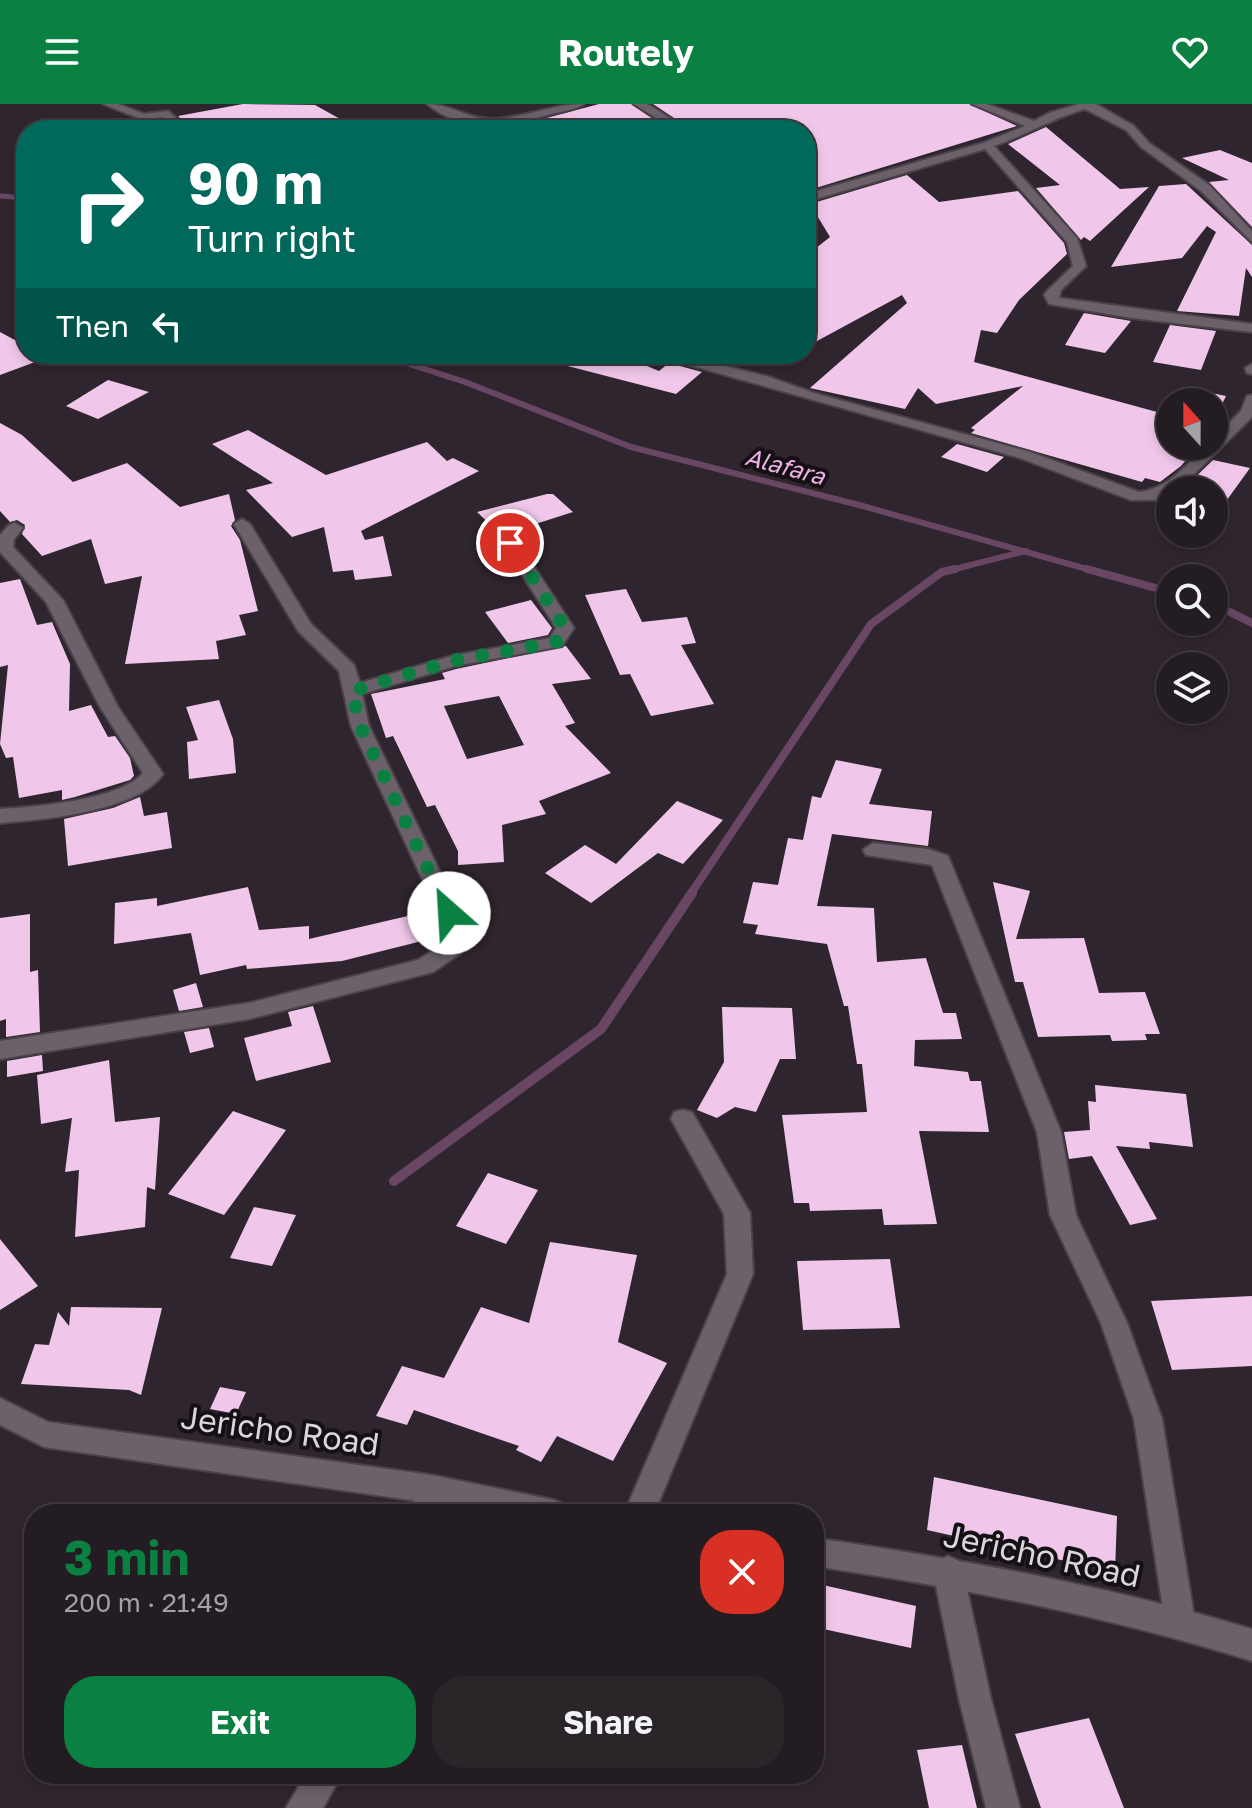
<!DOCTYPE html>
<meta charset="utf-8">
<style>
body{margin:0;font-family:"Golos Text",sans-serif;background:#2b252a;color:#f1f3f6;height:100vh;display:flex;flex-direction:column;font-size:30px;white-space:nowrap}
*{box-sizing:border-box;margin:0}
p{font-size:26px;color:#a3a1a5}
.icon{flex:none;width:44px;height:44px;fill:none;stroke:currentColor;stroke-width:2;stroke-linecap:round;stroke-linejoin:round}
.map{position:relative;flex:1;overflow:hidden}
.sheet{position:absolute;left:24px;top:1400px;width:800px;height:280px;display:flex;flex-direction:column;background:#231c22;border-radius:32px;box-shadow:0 4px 12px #0003,0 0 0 2px #403a40}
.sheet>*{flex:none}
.banner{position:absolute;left:16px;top:16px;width:800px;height:244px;border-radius:32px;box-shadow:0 4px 12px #0003,0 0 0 2px #403a40;background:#00695c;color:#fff;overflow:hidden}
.needle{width:52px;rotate:339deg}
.tools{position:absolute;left:1156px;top:284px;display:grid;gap:16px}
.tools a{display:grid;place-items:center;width:72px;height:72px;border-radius:50%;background:#231c22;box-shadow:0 4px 12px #0003,0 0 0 2px #403a40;font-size:40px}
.pin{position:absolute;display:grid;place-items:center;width:68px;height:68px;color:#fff;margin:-34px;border:4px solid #fff;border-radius:50%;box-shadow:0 2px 8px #0007}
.me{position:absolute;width:88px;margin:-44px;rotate:334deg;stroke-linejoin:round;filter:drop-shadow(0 0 6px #0008)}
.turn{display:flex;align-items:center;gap:28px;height:168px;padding:0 40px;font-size:36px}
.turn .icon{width:104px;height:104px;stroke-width:2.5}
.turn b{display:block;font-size:56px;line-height:68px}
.then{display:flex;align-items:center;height:76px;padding:0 40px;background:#0003;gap:16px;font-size:30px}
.round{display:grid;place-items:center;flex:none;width:84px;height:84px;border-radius:32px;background:#2b252a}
.overview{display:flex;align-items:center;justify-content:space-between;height:136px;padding:0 40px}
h1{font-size:48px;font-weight:700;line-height:60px;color:#0b8043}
.button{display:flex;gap:16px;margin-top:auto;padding:16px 40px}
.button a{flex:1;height:92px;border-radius:32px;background:#0b8043;color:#fff;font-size:32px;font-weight:700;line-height:92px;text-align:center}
.button a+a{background:#2b252a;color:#f1f3f6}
header{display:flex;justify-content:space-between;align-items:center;height:104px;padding:0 40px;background:#0b8043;color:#fff;font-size:36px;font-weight:700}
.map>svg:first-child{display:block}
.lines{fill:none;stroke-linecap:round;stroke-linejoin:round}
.stream-far3{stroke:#694764;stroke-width:5}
.stream-far2{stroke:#694764;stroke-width:6}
.stream-far1{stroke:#694764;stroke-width:8}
.stream{stroke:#694764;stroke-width:10}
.building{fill:#f0c7ea;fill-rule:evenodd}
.minor-casing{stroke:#4a4249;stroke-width:4}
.tertiary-casing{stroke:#4a4249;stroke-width:4}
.minor{fill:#6c616a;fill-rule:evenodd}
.tertiary{fill:#6c616a;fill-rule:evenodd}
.route{stroke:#0b8043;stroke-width:14;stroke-dasharray:0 25.2}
.labels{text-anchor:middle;stroke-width:8;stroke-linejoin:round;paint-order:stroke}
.far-water-label{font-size:24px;font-style:italic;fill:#ecb1e4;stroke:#141014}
.near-street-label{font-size:32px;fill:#dcd5db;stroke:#141014}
</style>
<header><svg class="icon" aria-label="menu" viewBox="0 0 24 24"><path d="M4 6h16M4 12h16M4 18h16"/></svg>Routely<svg class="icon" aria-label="heart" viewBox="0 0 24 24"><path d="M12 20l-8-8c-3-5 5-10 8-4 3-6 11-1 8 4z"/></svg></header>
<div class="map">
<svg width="1252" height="1704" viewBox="0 0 1252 1704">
<rect width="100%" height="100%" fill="#2f252e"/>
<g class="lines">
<!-- stream-far3 -->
<path class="stream-far3" d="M0,92L26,94"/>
<!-- stream-far2 -->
<path class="stream-far2" d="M408,250L406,259L465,278L631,343L859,401L1094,467
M947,467L1026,447"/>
<!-- stream-far1 -->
<path class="stream-far1" d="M1087,465L1170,488
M1214,500L1252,519
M690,791L871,520L942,468L955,465"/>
<!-- stream -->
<path class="stream" d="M394,1077L601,925L692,789"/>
</g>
<!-- building -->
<path class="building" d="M243,0L315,1L360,26H193L178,12Z
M599,0H631L669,26H529L528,19Z
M653,0H969L1017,22L806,87V26H796L773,15L739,26H692Z
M1046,23L1120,85L1149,83L1090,137L1084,133L1081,136L1036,84L1060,81L1008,40Z
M1220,46L1252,59V123L1209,78L1229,76L1182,54Z
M907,71L939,98L1018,87L1064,139L1067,150L1019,196L997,229L981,226L974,258L1168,311L1170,307V342H1198L1181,362L1160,378L1145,374L1142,378L971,329L975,326L971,324L1023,282L936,300L918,284L905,305L810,284L907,199L902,191L806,243V152L830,133L810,100Z
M1186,80L1252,141V173L1246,164L1239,212L1177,207L1216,128L1207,122L1182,154L1111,163L1159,82Z
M1084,209L1131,217L1105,249L1065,241Z
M1170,221L1216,227L1201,266L1153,258Z
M0,228L26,242V250H40L46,254L0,271Z
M557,250H618L659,267L669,259L702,268L676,290L556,259Z
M108,276L149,288L98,315L66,302Z
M1183,283L1226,292L1215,315L1220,316L1214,323V298H1175Z
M0,319L22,331L73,378L127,359L180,403L229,390L235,416L231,422L240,436L258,507L239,511L246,531L216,537L219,555L125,560L142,472L105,480L91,435L42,452L22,430L25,421L17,416L10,418L0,407Z
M248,326L326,371L427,338L447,357L453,354L479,367L361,427L365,436L383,432L392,472L355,476L353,466L333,468L324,423L292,433L246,386L273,379L212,340Z
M957,340L1004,353L987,368L941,353Z
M1213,356L1250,364L1214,414V386L1183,385Z
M547,390H553L573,408L501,431L477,408Z
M20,475L37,521L52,518L70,560L69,607L91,601L108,633L115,632L130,654L134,672L130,676L75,693L62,696V686L19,694L13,653L6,654L0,640L8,561L0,563V479Z
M626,485L642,518L687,513L696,539L681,541L714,600L651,612L630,570L620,571L585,491Z
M531,496L552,524L548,531L508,539L485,508Z
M566,542L591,575L552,580L575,619L565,622L611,669L539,697L546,710L502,721L504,758L458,761V747L435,701L427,703L393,632L386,634L371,590L445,575L442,569L456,565ZM499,592L524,641L467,655L444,602Z
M219,596L233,635L236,669L189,675L187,638L198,636L186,603Z
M836,656L882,665L869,700L932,707L928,742L832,730L817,802L874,804L877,858L926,854L943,909H956L962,935L915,936L914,962L968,968L970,977H981L989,1028L919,1027L937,1120L884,1121L882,1105L810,1107L809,1099H794L782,1011L867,1008L862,960H857L848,902H844L827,840L755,830L758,821L743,819L753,778L778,781L788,734L803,736L812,692L821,694Z
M140,693L144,712L167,708L172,744L68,762L64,715L113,704Z
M677,697L723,716L683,760L658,749L591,799L545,769L585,741L616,760Z
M993,778L1030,787L1016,835L1084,834L1099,889L1145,888L1160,930H1145L1147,936L1112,937L1110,931L1038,933L1023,878H1015Z
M248,783L259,826L309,822V835L412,811L422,837L342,857L247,865L246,861L200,871L191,829L114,840L115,799L157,794V802Z
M30,810V868L38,866L40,928L6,933V915L0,917V814Z
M196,879L203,903L179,907L173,886Z
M313,902L331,958L256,977L244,934L292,922L288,908Z
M722,903L792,904L796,955H780L756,1008L735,1003L717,1014L697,1006L724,958Z
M209,924L214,943L190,949L184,928Z
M42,951L43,967L7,973V957Z
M109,956L115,1018L160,1013L155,1086L147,1083L145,1123L75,1133L79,1066L65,1068L72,1014L41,1020L37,971Z
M1095,981L1186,990L1193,1043L1149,1038L1150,1045L1116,1042L1157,1115L1130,1121L1092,1052L1069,1055L1064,1028L1090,1026L1088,997L1096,998Z
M233,1007L286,1026L224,1111L168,1090Z
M488,1069L538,1086L506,1140L456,1122Z
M254,1103L296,1111L272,1162L230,1154Z
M0,1135L38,1182L0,1206Z
M550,1138L637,1151L618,1238L667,1259L613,1357L557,1332L541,1358L516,1346L519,1342L414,1306L407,1321L376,1312L402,1262L444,1274L481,1203L529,1219Z
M890,1155L900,1224L803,1226L797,1157Z
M1252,1192V1262L1172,1266L1151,1197Z
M71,1203L162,1204L141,1291L129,1286L21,1280L35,1240L49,1241L58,1208L69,1222Z
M220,1283L246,1288L236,1310L210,1305Z
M934,1373L1117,1412L1115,1468L927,1426Z
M814,1479L916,1502L911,1544L814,1523Z
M1089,1614L1124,1704H1041L1015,1630Z
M962,1641L977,1704H929L917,1646Z"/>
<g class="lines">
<defs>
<path id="minor" d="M103,0H118L144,10L168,7L190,26H177L162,13L143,16Z
M427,0C450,0 468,15 492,15C524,14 553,0 584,0C576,5 565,7 555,9C512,21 464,31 427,0Z
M634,0H647L689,26H675Z
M972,0H987L1034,17L1049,9L1079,0H1096L1134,22L1149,39L1209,81L1252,127V138L1201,87L1141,43L1126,26L1085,5C1053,14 1026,31 994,42L1077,134L1086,162L1061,186L1059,194L1252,220V228L1132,214L1049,200L1044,191L1047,187L1073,162L1067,138L985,45L806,98V90L983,39L1025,22Z
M650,250H675L766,272L814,289L1030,348L1139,388C1168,385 1185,362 1206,342H1214V334L1241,307L1247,292L1252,291V313L1178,386H1170V391L1159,396H1131L1020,354Z
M1252,260V270L1247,269L1245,264Z
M242,415L250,420L311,520L354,561L360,579L452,552L550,534L556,524L502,439L504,435H516L574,524L562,542L455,562L362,590L369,622L460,809L466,834L464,844L461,849L433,868L249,915L0,955V937L249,899L418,856L443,840L438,809L351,622L339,567L298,527L234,420Z
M15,419L23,424L14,435L13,443L63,496L118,603L163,670C138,707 43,716 0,719V705C35,703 120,696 143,669L100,603L46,498L0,448V431L9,421Z
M873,739L928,745L948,752L1061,1028L1076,1111L1127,1219L1162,1315L1195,1518L1191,1529L1180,1533L1169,1529L1165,1518L1134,1315L1101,1219L1050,1111L1037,1028L932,761L866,751L863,746Z
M683,1006L692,1008L750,1109L753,1170L654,1410H624L727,1170L724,1110L671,1015L674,1008Z
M431,1371L441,1375L446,1385L439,1410H409L421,1375Z
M948,1452L959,1457L963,1467L991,1595L1020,1704H986L959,1595L933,1467L937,1457Z
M306,1670H342L323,1704H286Z"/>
<path id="tertiary" d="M0,1294L48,1318L431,1371L554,1396L564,1400L569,1410H487L431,1399L44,1343L0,1321Z
M814,1434C962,1455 1108,1482 1252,1525V1557C1108,1512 962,1484 814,1462Z"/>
</defs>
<!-- minor casing -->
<use href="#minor" class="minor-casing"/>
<!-- tertiary casing -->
<use href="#tertiary" class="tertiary-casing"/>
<!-- minor -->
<use href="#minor" class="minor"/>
<!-- tertiary -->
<use href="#tertiary" class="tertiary"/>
</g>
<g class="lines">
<!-- route -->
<path class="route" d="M449,809L360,622L352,587L452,557L556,538L565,524L510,439"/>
</g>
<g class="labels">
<!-- far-water labels -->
<g class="far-water-label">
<text transform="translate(785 363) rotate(15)" y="8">Alafara</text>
</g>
<!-- near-street labels -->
<g class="near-street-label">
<text transform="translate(280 1327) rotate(8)" y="11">Jericho Road</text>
<text transform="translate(1042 1452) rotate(12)" y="11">Jericho Road</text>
</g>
</g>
</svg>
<div class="tools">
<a><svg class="needle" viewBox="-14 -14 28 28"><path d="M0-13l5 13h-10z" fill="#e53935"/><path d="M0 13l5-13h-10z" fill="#a3a1a5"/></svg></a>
<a><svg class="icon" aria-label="sound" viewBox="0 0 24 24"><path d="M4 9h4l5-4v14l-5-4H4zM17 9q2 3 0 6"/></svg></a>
<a><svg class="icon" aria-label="search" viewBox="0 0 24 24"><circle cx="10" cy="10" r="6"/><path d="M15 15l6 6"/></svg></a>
<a><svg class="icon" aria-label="layers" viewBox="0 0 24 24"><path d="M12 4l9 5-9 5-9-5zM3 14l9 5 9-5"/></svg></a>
</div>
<div class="pin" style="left:510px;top:439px;background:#d93025"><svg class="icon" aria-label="arrive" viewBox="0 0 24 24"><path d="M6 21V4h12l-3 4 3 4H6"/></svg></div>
<svg class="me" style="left:449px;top:809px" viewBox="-20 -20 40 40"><circle r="19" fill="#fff"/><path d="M0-13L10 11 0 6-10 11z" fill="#0b8043"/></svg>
<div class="banner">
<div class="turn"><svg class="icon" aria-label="right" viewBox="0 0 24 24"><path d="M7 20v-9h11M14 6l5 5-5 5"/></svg><div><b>90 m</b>Turn right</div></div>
<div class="then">Then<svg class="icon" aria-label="left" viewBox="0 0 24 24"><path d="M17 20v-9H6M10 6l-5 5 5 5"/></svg></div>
</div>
<section class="sheet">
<div class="overview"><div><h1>3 min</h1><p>200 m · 21:49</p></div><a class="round" style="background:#d93025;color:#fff"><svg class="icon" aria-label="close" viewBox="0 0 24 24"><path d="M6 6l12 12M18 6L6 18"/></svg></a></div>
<div class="button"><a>Exit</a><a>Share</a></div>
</section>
</div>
